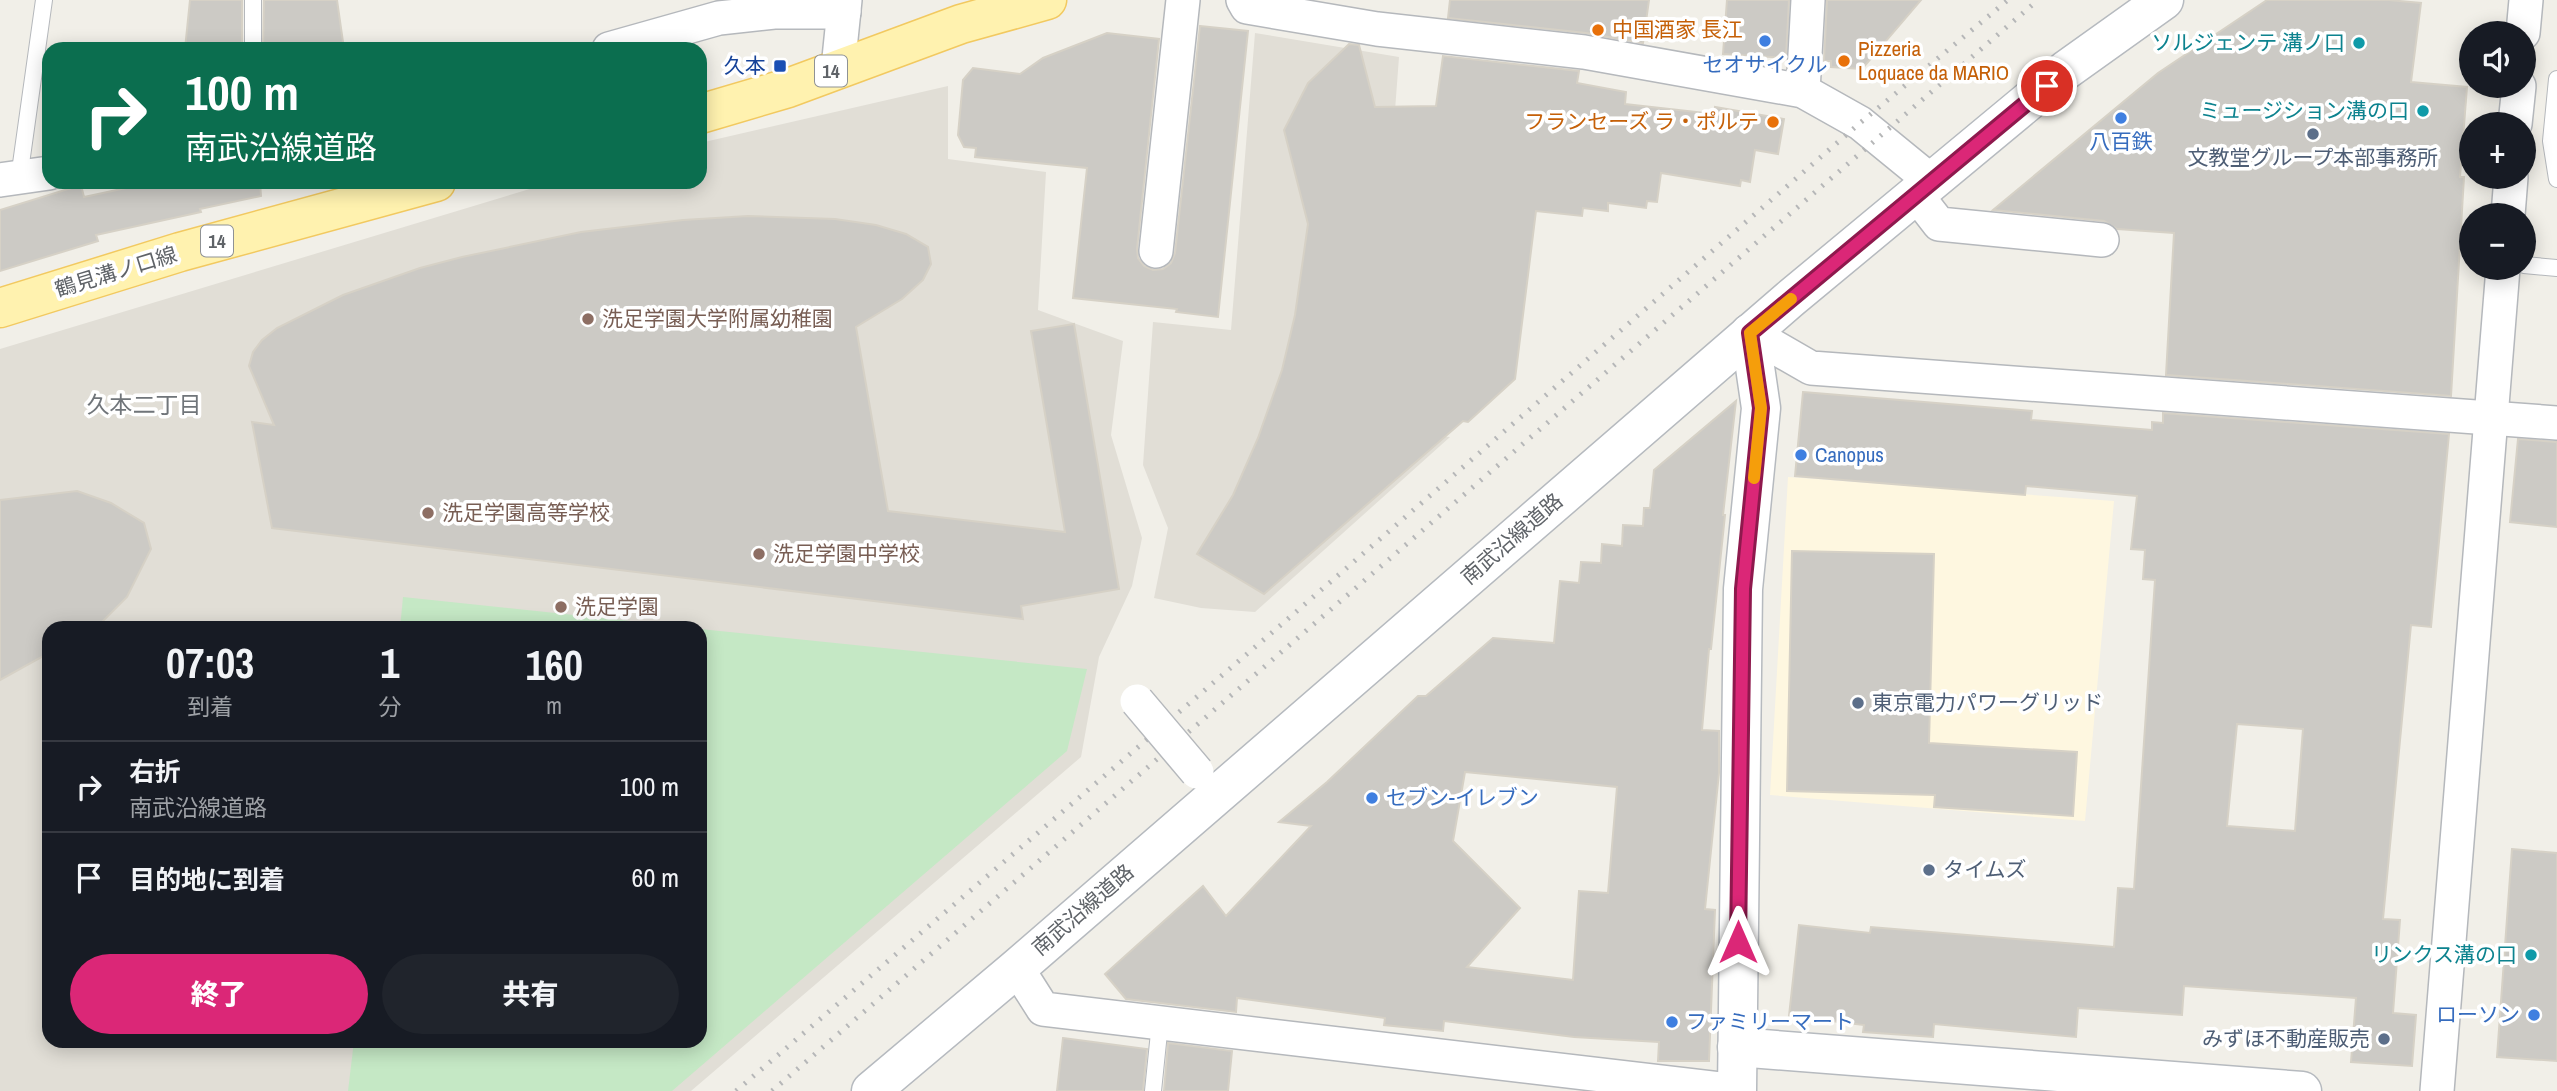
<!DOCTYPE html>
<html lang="ja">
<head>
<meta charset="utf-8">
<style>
  :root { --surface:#171b24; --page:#20242c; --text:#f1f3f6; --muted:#9ea1a6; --line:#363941; --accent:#db2777 }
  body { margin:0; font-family:"Archivo Narrow","Noto Sans JP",sans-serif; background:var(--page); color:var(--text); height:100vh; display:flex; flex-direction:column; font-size:26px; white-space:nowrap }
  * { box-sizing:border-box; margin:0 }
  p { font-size:23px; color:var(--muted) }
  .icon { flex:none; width:38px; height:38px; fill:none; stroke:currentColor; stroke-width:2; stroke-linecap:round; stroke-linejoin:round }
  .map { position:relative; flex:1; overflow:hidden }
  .side { position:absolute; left:42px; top:621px; width:665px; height:427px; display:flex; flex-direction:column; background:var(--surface); border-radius:21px; box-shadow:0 4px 18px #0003 }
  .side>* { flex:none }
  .hud { position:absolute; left:42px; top:42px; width:665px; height:147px; border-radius:21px; box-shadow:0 4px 18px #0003; background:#0b6e4f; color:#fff; overflow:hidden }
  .controls { position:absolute; left:2459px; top:21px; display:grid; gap:14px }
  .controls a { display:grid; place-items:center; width:77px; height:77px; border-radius:50%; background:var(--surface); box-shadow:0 4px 18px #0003; font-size:35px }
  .pin { position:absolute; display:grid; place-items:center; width:60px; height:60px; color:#fff; margin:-30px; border:4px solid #fff; border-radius:50%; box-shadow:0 2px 7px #0007 }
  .me { position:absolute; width:77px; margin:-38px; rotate:0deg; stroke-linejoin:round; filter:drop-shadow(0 0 5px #0008) }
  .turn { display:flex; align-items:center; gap:24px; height:147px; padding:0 28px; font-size:32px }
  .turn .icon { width:91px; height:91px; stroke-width:2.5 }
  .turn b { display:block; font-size:49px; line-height:60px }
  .eta { display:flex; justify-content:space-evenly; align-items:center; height:119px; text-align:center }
  .eta b { font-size:42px; font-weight:800; line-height:49px }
  .primary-button { display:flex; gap:14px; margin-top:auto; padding:14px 28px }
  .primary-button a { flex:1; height:80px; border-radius:42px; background:var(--accent); color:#fff; font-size:28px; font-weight:800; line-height:80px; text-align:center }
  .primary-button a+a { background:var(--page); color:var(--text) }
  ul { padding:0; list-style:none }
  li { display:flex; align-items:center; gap:21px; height:91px; padding:0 28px; border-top:2px solid var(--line) }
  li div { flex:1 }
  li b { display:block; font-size:26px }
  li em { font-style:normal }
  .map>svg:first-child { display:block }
  .commercial { fill:#fef7e0 }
  .education { fill:#e1ded6; fill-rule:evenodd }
  .green { fill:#c5e8c5 }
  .building { fill:#cccac5; stroke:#d6d1c6; stroke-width:2; fill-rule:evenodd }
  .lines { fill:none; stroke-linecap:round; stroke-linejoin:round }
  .lane-casing { stroke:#b5b8bc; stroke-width:18 }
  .street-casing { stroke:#b5b8bc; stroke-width:36 }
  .secondary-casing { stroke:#b6babf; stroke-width:41 }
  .primary-casing { stroke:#f2c960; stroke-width:41 }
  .lane { stroke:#fff; stroke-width:16 }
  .street { stroke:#fff; stroke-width:33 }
  .secondary { stroke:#fff; stroke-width:38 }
  .primary { stroke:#fff2af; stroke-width:38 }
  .rail { stroke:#b6b7b8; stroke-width:5; stroke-dasharray:2 9; stroke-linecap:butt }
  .street-bridge-casing { stroke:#b5b8bc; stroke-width:36; stroke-linecap:butt }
  .street-bridge { stroke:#fff; stroke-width:33 }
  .route-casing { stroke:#8e194d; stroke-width:18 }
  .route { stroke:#db2777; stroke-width:12 }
  .slow { stroke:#f59e0b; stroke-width:12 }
  .food-dot { fill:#e8710a; stroke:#fff; stroke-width:2.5 }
  .shop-dot { fill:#3f7fe0; stroke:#fff; stroke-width:2.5 }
  .culture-dot { fill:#0f9aa8; stroke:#fff; stroke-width:2.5 }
  .transit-dot { fill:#1a4fb4; stroke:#fff; stroke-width:2.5 }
  .service-dot { fill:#5c6f8a; stroke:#fff; stroke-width:2.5 }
  .education-dot { fill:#8d6e63; stroke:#fff; stroke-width:2.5 }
  .labels { text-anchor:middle; stroke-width:7; stroke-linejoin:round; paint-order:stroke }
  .shield { fill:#fff; stroke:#8f9295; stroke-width:2 }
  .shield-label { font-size:19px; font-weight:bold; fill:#5f6368 }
  .food-label { font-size:21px; fill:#c56008; stroke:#fff; text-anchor:start }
  .culture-label { font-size:21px; fill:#0d838f; stroke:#fff; text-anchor:end }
  .shop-label { font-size:21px; fill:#366cbe; stroke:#fff; text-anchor:start }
  .transit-label { font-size:21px; fill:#164399; stroke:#fff; text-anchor:end }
  .service-label { font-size:21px; fill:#4e5e75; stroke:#fff; text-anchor:start }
  .street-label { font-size:21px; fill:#5f6368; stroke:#fff }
  .education-label { font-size:21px; fill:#785e54; stroke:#fff; text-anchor:start }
  .neighbourhood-label { font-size:23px; fill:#70757a; stroke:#fff }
</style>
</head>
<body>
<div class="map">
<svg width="2557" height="1091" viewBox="0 0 2557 1091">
  <rect width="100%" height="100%" fill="#f1efe8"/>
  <polygon class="commercial" points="1788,477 2114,501 2085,821 1770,795"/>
  <g class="education">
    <polygon points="1255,33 1399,57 1371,431 1450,437 1255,612 1201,608 1154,598 1168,528 1143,465 1153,322 1231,330"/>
    <path d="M948,86V159L1046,172L1038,310L1123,341L1111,435L1142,538L1132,586L1099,657L1081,757L691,1091H0V349L553,182H700V143ZM49,628H700V1041H49Z"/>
  </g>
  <g class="green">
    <polygon points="403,597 697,628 400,628"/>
    <polygon points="700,629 1087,669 1067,751 672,1091 348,1091 354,1041 700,1041"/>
  </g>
  <g class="building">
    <polygon points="190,0 242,0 242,49 185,49"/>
    <polygon points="264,0 337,0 344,49 263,49"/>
    <polygon points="1450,0 1649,0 1643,43 1586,33 1448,18"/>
    <polygon points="1727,0 1789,0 1786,58 1723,54"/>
    <polygon points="1827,0 1921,0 1862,69 1831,67 1831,61 1824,61"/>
    <polygon points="2267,0 2389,0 2421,3 2411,82 2467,87 2460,177 2464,177 2451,396 2166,375 2174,233 2117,229 2104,221 1993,210 2158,73"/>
    <polygon points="1200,26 1248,31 1218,317 1176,312 1177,309 1073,298 1087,168 975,157 976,148 964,147 958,135 963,80 973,68 1020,74 1043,58 1107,33 1159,39 1137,249 1138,258 1144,266 1153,270 1163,269 1171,263 1175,253"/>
    <polygon points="1349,44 1359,45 1375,107 1436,106 1443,56 1579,71 1577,83 1626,92 1625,104 1714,114 1715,107 1784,119 1778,154 1755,150 1750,182 1741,180 1740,186 1661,173 1657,202 1647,201 1646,208 1608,203 1608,211 1583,208 1582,216 1536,211 1515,379 1468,422 1463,421 1264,594 1197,554 1233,495 1258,438 1282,370 1295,315 1308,224 1284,130 1308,83"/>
    <polygon points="154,182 260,182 261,196 200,209 201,212 96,235 98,241 0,271 0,210 81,185 84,197"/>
    <polygon points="748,216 835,219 876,225 906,234 928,247 931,264 923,280 902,299 856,327 888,511 1065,532 1031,331 1074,324 1119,589 1021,606 1023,619 272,528 252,422 274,425 249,366 253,352 262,340 277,328 343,295 420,268 462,257 581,232 683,220"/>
    <path d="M1803,392L2032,411L2031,420L2152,430V422L2163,423V413L2449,434L2431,627L2411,625L2383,919L2400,920L2393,1013L2416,1015L2412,1066L2351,1062L2356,998L2184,986L2182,1015L2078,1008L2076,1037L1934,1024L1933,1037L1863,1032L1864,1025L1789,1016L1799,925L1870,933L1871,927L2114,947L2118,888L2134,889L2155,580L2143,579L2145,550L2131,549L2137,496L2026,486L2025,495L1795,476ZM2237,724L2303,729L2295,831L2227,826Z"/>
    <path d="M1736,401L1723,515H1725L1711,649H1709L1702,730L1719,731V773L1705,909L1715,910L1709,1061H1658L1659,1042L1574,1037L1444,1021L1443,1031L1384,1025L1385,1018L1237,998L1236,1012L1126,999L1105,974L1203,886L1226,916L1311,826L1279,822L1327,782L1418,696H1426L1493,638L1554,643L1560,581L1579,583L1581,562L1601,563L1602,544L1622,546L1623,525L1643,526L1644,508H1650L1654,470ZM1465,772L1617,787L1608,893L1579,891L1573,980L1467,967L1520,908L1453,841Z"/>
    <polygon points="2518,439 2557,442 2557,527 2510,522"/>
    <polygon points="77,491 111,503 144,523 151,549 127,597 100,624 93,628 49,628 49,653 0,680 0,500"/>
    <polygon points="1792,551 1934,554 1929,743 2077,752 2073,816 1934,807 1935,795 1787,791"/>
    <polygon points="2512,849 2557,853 2557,1061 2497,1057"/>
    <polygon points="1063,1038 1147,1049 1143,1091 1057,1091"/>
    <polygon points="1168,1043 1232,1051 1228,1091 1164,1091"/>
  </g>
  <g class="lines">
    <defs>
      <g id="lane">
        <polyline points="253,0 253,49"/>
        <polyline points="2557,79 2551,141 2557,179"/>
        <polyline points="19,178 44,0"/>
        <polyline points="2524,265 2557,268"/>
        <polyline points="1153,1091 1160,1023"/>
      </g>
      <g id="street">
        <polyline points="1243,0 1247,7 1377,29 1584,52 1803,91 1860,123 1931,181"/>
        <polyline points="2523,33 2526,0"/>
        <polyline points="609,49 719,18 774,12 844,12"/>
        <polyline points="838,68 845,0"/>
        <polyline points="1803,91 1808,0"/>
        <polyline points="2515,124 2519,86"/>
        <polyline points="0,180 49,173"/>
        <polyline points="1915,193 1939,224 2102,240"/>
        <polyline points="2508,215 2511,177"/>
        <polyline points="1156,251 1183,0"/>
        <polyline points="1750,333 1811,368 2557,423"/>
        <polyline points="1017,968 1043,1009 1737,1091"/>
        <polyline points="2437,1091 2503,268"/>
      </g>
      <g id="secondary">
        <polyline points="1737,1047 2302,1091"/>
        <polyline points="871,1091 1017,968 1790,299 2066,70 2164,0"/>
        <polyline points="1737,1091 1743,589 1761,408 1750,333"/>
      </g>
      <g id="primary">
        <polyline points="700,114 788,88 961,24 1047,0"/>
        <polyline points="0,308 180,252 436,182"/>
      </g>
    </defs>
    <use href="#lane" class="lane-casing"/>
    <use href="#street" class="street-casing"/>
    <use href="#secondary" class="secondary-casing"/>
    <use href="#primary" class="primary-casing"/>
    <use href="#lane" class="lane"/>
    <use href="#street" class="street"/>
    <use href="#secondary" class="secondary"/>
    <use href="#primary" class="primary"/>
    <g class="rail">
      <polyline points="736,1091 1275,630 1860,123 2008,0"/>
      <polyline points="772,1091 2038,0"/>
    </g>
    <defs>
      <polyline id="street-bridge" points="1137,701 1197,772"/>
    </defs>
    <use href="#street-bridge" class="street-bridge-casing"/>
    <use href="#street-bridge" class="street-bridge"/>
  </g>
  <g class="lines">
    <defs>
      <polyline id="route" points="1738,942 1743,589 1761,408 1750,333 2047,86"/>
    </defs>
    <use href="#route" class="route-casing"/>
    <use href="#route" class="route"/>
    <polyline class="slow" points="1754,478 1761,408 1750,333 1791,299"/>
  </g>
  <g class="food-dot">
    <circle cx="1598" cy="30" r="7"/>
    <circle cx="1844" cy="61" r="7"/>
    <circle cx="1773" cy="122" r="7"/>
  </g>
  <g class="shop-dot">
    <circle cx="1765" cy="41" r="7"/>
    <circle cx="2121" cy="118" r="7"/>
    <circle cx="1801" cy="455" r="7"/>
    <circle cx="1372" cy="798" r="7"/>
    <circle cx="2534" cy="1015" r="7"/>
    <circle cx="1672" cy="1022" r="7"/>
  </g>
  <g class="culture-dot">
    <circle cx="2359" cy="43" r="7"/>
    <circle cx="2423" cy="111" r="7"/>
    <circle cx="2531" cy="955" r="7"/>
  </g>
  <rect class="transit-dot" x="773" y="59" width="14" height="14" rx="3.5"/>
  <g class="service-dot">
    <circle cx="2313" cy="134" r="7"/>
    <circle cx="1858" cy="703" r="7"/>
    <circle cx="1929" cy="870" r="7"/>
    <circle cx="2384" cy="1039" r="7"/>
  </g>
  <g class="education-dot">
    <circle cx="588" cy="319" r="7"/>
    <circle cx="428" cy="513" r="7"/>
    <circle cx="759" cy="554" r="7"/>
    <circle cx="561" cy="607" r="7"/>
  </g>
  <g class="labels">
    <g class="shield">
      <rect x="815" y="55.5" width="32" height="31" rx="5"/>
      <rect x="201" y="225.5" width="32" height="31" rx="5"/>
    </g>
    <g class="shield-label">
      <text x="831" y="78">14</text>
      <text x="217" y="248">14</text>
    </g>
    <g class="food-label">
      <text x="1612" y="37">中国酒家 長江</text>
      <text x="1858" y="56">Pizzeria<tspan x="1858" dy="24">Loquace da MARIO</tspan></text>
      <text x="1759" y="129" text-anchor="end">フランセーズ ラ・ポルテ</text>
    </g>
    <g class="culture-label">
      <text x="2345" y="50">ソルジェンテ 溝ノ口</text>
      <text x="2409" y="118">ミュージション溝の口</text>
      <text x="2517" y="962">リンクス溝の口</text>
    </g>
    <g class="shop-label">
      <text x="1765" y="72" text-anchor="middle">セオサイクル</text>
      <text x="2121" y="149" text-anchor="middle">八百鉄</text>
      <text x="1815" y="462">Canopus</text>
      <text x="1386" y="805">セブン-イレブン</text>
      <text x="2520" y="1022" text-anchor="end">ローソン</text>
      <text x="1686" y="1029">ファミリーマート</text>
    </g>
    <g class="transit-label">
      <text x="766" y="73">久本</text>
    </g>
    <g class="service-label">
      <text x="2313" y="165" text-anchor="middle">文教堂グループ本部事務所</text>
      <text x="1872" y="710">東京電力パワーグリッド</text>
      <text x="1943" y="877">タイムズ</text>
      <text x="2370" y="1046" text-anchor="end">みずほ不動産販売</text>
    </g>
    <g class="street-label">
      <text transform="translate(116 272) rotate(-17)" y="7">鶴見溝ノ口線</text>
      <text transform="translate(1512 539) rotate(-41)" y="7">南武沿線道路</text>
      <text transform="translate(1083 910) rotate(-41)" y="7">南武沿線道路</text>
    </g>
    <g class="education-label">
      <text x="602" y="326">洗足学園大学附属幼稚園</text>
      <text x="442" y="520">洗足学園高等学校</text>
      <text x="773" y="561">洗足学園中学校</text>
      <text x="575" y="614">洗足学園</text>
    </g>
    <g class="neighbourhood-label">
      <text x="144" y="413">久本二丁目</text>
    </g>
  </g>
</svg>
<div class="controls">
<a><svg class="icon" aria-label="sound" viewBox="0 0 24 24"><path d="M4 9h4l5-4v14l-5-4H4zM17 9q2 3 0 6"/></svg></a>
<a>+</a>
<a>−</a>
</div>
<div class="pin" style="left:2047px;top:86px;background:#d93025"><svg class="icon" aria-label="arrive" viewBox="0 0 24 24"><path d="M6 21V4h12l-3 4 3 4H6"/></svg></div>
<svg class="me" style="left:1738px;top:942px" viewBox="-20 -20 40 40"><path d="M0-17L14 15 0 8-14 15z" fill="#db2777" stroke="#fff" stroke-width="4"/></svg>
<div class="hud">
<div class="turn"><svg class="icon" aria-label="right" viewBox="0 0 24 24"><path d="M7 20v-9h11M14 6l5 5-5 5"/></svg><div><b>100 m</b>南武沿線道路</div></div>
</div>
<section class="side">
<div class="eta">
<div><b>07:03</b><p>到着</p></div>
<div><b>1</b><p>分</p></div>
<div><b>160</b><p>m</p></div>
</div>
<ul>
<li><svg class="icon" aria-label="right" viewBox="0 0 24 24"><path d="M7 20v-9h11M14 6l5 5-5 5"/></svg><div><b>右折</b><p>南武沿線道路</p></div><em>100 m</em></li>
<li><svg class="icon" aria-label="arrive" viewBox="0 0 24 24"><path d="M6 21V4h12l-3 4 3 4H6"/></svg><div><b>目的地に到着</b></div><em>60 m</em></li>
</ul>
<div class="primary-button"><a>終了</a><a>共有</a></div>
</section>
</div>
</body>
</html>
